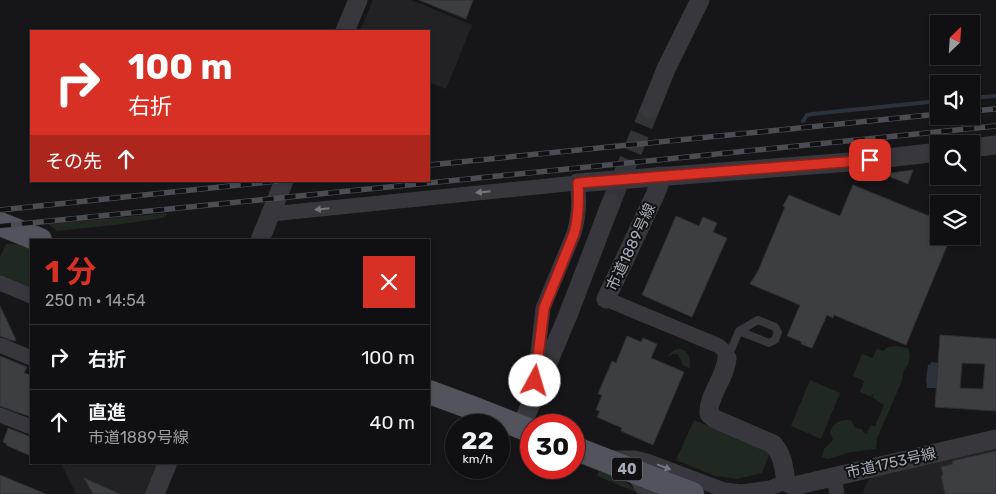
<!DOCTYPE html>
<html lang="ja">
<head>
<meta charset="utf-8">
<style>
  :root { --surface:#101012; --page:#1e1e20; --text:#f1f3f6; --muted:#9c9d9f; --line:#303032; --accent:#d93025 }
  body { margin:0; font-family:Rubik,"Noto Sans JP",sans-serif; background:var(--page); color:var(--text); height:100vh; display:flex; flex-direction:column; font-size:19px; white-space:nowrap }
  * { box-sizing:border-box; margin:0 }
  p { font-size:16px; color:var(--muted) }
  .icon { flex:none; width:28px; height:28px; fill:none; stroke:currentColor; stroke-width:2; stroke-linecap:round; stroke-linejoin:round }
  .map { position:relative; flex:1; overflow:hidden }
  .details { position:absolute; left:30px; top:239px; width:400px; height:225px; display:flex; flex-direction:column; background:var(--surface); border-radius:0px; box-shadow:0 1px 4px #0004,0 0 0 1px var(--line) }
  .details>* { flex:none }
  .top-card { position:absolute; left:30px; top:30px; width:400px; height:152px; border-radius:0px; box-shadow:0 1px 4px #0004,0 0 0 1px var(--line); background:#d93025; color:#fff; overflow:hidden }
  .needle { width:32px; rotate:25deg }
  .buttons { position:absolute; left:930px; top:15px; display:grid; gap:10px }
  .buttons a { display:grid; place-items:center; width:50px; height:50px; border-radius:0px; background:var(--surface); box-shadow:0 1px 4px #0004,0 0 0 1px var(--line); font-size:25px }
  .speed { position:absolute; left:445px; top:414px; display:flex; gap:10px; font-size:25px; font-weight:700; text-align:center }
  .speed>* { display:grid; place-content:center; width:65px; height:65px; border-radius:50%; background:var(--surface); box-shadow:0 1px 4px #0004,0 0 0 1px var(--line); line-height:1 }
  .speed small { font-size:12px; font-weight:400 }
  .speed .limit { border:8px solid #d22; background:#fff; color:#111 }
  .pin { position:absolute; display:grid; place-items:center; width:42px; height:42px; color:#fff; margin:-21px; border-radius:10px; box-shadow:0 2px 8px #0006 }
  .me { position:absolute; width:55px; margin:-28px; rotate:6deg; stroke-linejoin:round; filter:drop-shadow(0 0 4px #0008) }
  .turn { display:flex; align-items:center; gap:18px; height:105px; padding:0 15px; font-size:22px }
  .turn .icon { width:65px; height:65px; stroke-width:2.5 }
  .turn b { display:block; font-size:35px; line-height:42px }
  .then { display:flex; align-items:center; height:48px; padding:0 15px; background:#0003; gap:10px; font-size:19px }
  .round { display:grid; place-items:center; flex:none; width:52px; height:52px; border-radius:0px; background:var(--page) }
  .headline { display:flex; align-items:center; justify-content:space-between; height:85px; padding:0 15px }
  h1 { font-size:30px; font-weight:700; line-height:38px; color:var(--accent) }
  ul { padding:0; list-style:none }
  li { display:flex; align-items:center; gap:15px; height:65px; padding:0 15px; border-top:1px solid var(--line) }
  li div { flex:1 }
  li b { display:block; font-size:19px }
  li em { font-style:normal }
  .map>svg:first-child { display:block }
  .built { fill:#222225 }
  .green { fill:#202822 }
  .water { fill:#2b323c }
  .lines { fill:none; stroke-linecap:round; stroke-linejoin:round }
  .stream { stroke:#2b323c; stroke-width:4 }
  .building { fill:#3d3e42; stroke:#303034; fill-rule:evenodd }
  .tertiary-tunnel { stroke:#333438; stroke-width:19; stroke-dasharray:19 9; stroke-linecap:butt }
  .service { stroke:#37373d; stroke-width:8 }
  .minor { stroke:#37373d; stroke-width:15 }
  .tertiary { stroke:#37373d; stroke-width:19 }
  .primary { stroke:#52535c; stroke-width:24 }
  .rail-casing { stroke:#4b4c54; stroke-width:5.5 }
  .rail { stroke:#111113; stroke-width:4; stroke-dasharray:11; stroke-linecap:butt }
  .oneway { fill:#757681 }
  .route-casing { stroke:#8d1f18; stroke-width:12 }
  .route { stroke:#d93025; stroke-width:9 }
  .labels { text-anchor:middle; stroke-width:4; stroke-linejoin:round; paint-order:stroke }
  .shield { fill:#111113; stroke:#7a7c86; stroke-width:1 }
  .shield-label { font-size:14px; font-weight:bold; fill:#a7aab8 }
  .street-label { font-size:15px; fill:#a7aab8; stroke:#111113 }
</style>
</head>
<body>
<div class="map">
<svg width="996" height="494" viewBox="0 0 996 494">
  <rect width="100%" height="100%" fill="#161618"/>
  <g class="built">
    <polygon points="373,0 411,0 472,25 446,89 429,82 429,31 360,31"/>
    <polygon points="996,447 996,494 862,494 870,476"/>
    <polygon points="61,463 161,463 148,494 76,494"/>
  </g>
  <g class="green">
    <polygon points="167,213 166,216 162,218 123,224 57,231 48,224"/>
    <path d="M6,244C14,243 23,246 31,249V289L0,276V257Z"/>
    <path d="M896,346L908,348L910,355L908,365L904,370L901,383L877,438L876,449L851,452L828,459L822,457L824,449L833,440L830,431C834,422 842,419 851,420L855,428L861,429L866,434L868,431L871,425L875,426L884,405L872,397L874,395L872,394L871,397L860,392L864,381L853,376L862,354L873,358L877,348L883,351L888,347Z"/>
    <path d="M680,349C689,350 691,361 690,369L683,365L678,354H673L667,357L674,350Z"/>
    <polygon points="810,380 840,393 821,439 791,426"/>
    <polygon points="694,420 770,452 762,473 737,479 715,476 676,460"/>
    <polygon points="600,469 620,477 636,490 635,492 597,476"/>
  </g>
  <polygon class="water" points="931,362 938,363 936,388 927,388 926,380 928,365 931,364"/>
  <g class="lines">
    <g class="stream">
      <polyline points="971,98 996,96"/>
      <polyline points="803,121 807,115 812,114 939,101"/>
    </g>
  </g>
  <g class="building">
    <polygon points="419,0 473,0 466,19"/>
    <polygon points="913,170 908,184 883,174"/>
    <polygon points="853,185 939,220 939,236 951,236 906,345 834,315 833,318 827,315 812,348 801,344 802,342 787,336 800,305 750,284 758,271 785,207 783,206 789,195 840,216"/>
    <polygon points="676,216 699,226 703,217 717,223 713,232 727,238 692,317 642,295"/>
    <polygon points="0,306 16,340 14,341 0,336"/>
    <path d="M940,335L996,339V411L935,407ZM962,363L985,364L983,389L960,388Z"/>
    <polygon points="627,336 641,342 643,338 657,344 651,358 684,372 653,445 621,431 622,428 597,417 600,411 596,410 602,395 598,394 612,361 616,363"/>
    <polygon points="0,356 27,367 24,373 30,375 31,378 31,417 0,406"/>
    <polygon points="8,428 31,437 31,456 6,445 7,444 3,442"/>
    <polygon points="996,451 996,494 945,494 941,476 943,475 941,467 953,464 952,461"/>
    <polygon points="0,475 46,494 0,494"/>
    <polygon points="84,478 120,494 93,494"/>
  </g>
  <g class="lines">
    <polyline class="tertiary-tunnel" points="611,203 650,109"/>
    <polyline class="service" points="728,357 739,331 758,320 775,327 778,332 775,340 769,343 739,331"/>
    <g class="minor">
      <path d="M271,214L577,183C580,200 579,216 574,233L543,308L534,386"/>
      <polyline points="0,283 31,296"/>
      <polyline points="606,299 719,346 725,352 727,358"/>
      <polyline points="0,345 31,358"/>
      <polyline points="0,415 31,427"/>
      <polyline points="611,458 635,458 647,461 724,490 742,492 770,488 786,482"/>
      <polyline points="632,471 645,492 650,494"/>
      <polyline points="834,476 837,494"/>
    </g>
    <g class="tertiary">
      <polyline points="345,31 358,0"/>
      <polyline points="650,109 666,69 700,0"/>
      <polyline points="971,148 996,145"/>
      <polyline points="577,183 851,162 939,152"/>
      <polyline points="260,240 284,181"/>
      <polyline points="606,299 655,195 660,182 660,176"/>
      <path d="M727,358C726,377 707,397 709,414L715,419L773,444C783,455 784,468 786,482L794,486L996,439"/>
      <polyline points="521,427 568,315 611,203"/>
      <polyline points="155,494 168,462"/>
    </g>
    <g class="primary">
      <polyline points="0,224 40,240"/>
      <polyline points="429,392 470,407 531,431"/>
      <polyline points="574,448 692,494"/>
    </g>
    <defs>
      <g id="rail">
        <polyline points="971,111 996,109"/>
        <polyline points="429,165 939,114"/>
        <polyline points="0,210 278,181"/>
        <polyline points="0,226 996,126"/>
      </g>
    </defs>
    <use href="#rail" class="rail-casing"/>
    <use href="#rail" class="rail"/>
  </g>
  <defs><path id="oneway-solid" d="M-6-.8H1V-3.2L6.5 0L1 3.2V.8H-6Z" transform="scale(1.25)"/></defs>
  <g class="oneway">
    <use href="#oneway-solid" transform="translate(483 192) rotate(174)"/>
    <use href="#oneway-solid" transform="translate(322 209) rotate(174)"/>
    <use href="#oneway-solid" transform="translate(664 467) rotate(21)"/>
  </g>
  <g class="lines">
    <defs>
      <path id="route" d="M535,381L544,308L574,234C579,216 579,200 578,183L870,160"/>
    </defs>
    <use href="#route" class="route-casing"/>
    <use href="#route" class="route"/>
  </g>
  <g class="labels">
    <rect class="shield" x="612" y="457.5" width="30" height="23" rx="4"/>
    <g class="shield-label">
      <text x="627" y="474">40</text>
    </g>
    <g class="street-label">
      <text transform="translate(631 247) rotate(-65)" y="5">市道1889号線</text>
      <text transform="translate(891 463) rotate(-13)" y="5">市道1753号線</text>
    </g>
  </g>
</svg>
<div class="buttons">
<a><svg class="needle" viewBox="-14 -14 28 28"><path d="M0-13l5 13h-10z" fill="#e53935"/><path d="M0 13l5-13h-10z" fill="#9c9d9f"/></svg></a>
<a><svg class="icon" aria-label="sound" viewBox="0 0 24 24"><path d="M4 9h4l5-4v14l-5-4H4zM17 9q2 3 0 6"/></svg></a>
<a><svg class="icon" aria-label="search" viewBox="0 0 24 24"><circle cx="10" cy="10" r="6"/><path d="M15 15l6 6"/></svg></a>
<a><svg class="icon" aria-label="layers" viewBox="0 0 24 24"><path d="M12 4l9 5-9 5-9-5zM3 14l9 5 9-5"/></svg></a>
</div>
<div class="speed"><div>22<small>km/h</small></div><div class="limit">30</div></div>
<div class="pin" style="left:870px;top:160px;background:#d93025"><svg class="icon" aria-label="arrive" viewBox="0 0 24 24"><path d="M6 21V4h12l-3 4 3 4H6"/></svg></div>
<svg class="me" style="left:535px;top:381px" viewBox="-20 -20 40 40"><circle r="19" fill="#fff"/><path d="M0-13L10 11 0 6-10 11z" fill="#d93025"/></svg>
<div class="top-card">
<div class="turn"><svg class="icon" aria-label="right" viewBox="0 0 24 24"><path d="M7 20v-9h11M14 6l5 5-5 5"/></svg><div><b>100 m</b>右折</div></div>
<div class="then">その先<svg class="icon" aria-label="ahead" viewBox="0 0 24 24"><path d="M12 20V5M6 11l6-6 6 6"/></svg></div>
</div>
<section class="details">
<div class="headline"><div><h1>1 分</h1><p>250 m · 14:54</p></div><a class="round" style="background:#d93025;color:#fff"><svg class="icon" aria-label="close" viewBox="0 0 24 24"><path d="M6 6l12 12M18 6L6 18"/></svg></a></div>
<ul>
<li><svg class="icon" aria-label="right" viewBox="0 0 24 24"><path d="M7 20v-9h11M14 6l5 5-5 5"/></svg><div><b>右折</b></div><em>100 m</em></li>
<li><svg class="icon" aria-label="ahead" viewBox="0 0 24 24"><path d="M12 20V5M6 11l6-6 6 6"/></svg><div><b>直進</b><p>市道1889号線</p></div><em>40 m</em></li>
</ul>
</section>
</div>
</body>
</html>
